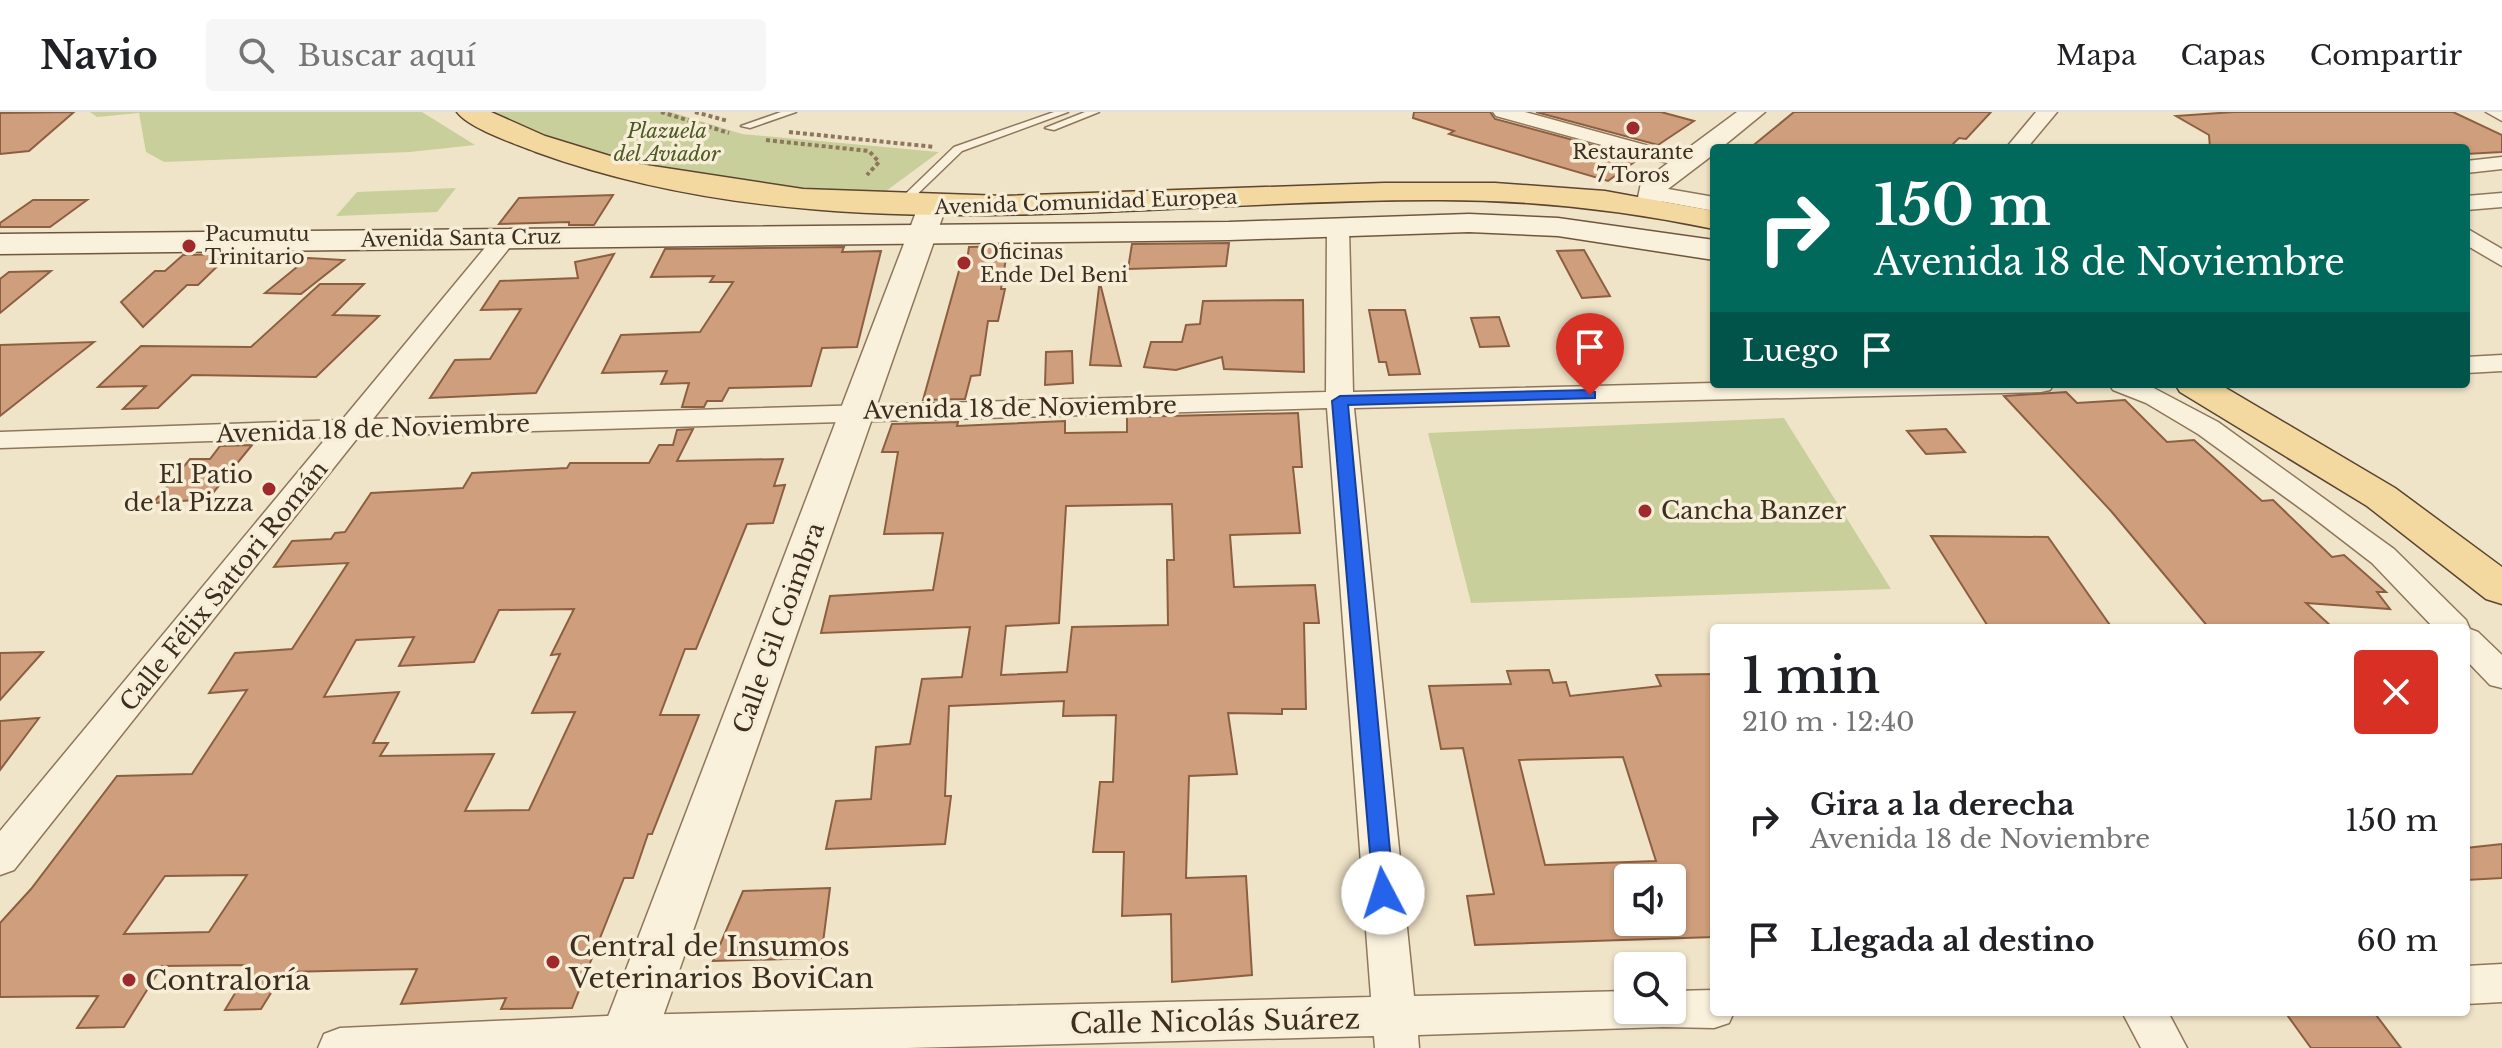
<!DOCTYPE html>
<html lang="es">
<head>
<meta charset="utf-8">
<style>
  :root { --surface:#fff; --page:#f6f6f6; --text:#202124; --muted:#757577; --line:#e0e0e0 }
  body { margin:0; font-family:"Libre Baskerville",serif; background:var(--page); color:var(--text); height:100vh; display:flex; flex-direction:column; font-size:30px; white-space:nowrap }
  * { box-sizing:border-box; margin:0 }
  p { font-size:26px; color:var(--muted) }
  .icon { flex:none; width:44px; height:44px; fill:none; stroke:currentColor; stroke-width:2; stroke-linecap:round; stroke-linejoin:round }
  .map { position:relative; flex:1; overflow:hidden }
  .drawer { position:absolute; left:1710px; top:512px; width:760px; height:392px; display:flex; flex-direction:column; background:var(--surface); border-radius:8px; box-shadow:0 2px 6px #0004 }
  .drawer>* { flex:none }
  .top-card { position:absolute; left:1710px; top:32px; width:760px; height:244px; border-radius:8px; box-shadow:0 2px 6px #0004; background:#00695c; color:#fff; overflow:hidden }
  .tools { position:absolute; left:1614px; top:752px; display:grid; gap:16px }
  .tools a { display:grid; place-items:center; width:72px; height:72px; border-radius:8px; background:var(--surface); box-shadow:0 2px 6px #0004; font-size:40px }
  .pin { position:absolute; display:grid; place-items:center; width:68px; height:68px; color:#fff; margin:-82px -34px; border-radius:50% 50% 50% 0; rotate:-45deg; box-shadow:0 0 8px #0007 }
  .pin .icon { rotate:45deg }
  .me { position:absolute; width:88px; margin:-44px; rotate:355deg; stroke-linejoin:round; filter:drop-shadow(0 0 6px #0008) }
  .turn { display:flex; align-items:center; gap:28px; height:168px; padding:0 32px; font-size:36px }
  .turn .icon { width:104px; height:104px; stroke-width:2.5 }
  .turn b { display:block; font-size:56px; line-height:68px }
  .then { display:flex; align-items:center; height:76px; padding:0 32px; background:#0003; gap:16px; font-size:30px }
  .round { display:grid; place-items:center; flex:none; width:84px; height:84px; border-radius:8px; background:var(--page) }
  .summary { display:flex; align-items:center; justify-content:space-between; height:136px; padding:0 32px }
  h1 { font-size:48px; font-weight:600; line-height:60px }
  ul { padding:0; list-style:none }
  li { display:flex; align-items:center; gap:24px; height:120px; padding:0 32px }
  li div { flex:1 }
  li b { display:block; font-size:30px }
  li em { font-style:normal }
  header { display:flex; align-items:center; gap:48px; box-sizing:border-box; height:112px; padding:0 40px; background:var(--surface); border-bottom:2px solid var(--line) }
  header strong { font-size:38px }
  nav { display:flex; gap:44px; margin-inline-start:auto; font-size:28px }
  .search { width:560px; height:72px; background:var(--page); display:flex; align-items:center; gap:20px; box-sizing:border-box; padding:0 28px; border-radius:8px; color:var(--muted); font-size:30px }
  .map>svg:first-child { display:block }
  .green { fill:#c9cf9b }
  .building { fill:#cf9f7d; stroke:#8d5f41; stroke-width:2; fill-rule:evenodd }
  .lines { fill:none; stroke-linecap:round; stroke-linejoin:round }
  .service-casing { stroke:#8d765c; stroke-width:3 }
  .minor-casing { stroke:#8d765c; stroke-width:3 }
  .tertiary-casing { stroke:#8d765c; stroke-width:3 }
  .secondary-casing { stroke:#6f573f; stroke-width:3 }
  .primary-casing { stroke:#5b4430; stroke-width:3 }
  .path { stroke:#8d765c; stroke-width:4; stroke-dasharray:4 3; stroke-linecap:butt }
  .service { fill:#faf1dc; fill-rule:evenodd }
  .minor { fill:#faf1dc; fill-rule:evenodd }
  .tertiary { fill:#faf1dc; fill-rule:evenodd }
  .secondary { fill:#faf1dc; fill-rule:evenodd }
  .primary { fill:#f3d9a0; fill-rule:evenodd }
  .route { fill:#2563eb; stroke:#184099; stroke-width:2 }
  .poi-dot { fill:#9e2a2b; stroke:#f7eed8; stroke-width:3 }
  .labels { text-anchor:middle; stroke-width:7; stroke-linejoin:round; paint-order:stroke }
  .far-park-label { font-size:20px; font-style:italic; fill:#4d5a26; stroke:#f7eed8 }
  .far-poi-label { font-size:20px; fill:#3d2e20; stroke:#f7eed8; text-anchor:start }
  .far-street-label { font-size:20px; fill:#3d2e20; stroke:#f7eed8 }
  .street-label { font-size:24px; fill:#3d2e20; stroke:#f7eed8 }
  .poi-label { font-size:24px; fill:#3d2e20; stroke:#f7eed8; text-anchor:end }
  .near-poi-label { font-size:28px; fill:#3d2e20; stroke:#f7eed8; text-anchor:start }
  .near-street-label { font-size:28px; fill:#3d2e20; stroke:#f7eed8 }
</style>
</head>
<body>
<header>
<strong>Navio</strong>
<div class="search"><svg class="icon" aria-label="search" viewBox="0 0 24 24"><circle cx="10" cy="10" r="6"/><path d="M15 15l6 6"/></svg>Buscar aquí</div>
<nav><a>Mapa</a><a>Capas</a><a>Compartir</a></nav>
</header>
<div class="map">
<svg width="2502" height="936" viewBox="0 0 2502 936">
  <rect width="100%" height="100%" fill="#f0e4c8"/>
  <g class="green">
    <polygon points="90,0 422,0 475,33 410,40 164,50 146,40 139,1 97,5"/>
    <polygon points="485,0 671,0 742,22 939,40 878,85 682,65 558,34"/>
    <polygon points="456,76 437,100 336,104 357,80"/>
    <polygon points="1784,306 1891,477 1471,491 1428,321"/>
  </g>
  <g class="building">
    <polygon points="74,0 29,39 0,42 0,1"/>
    <polygon points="1414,0 1490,0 1495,7 1640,46 1608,69 1449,22 1454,19 1413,6"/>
    <polygon points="1536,0 1661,0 1694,9 1658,33"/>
    <polygon points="1794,0 1991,0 1966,27 1959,26 1949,36 1750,36"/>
    <polygon points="2234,0 2453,0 2502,23 2502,40 2466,42 2466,36 2210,36 2209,23 2176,4"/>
    <polygon points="613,83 594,113 569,113 569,110 499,112 519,86"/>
    <polygon points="33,88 87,88 50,115 0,115 0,111"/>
    <polygon points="1229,131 1226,154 1128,157 1132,132"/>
    <polygon points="1008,134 1001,177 1005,177 998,209 988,209 980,263 971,264 965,287 923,288 962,148 967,148 969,135"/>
    <polygon points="844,135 842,140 881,139 857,235 822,236 811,274 729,276 722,289 707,289 704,295 682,295 689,271 661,272 667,259 602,261 621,223 700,220 733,170 710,170 714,164 651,165 665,137"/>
    <polygon points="1584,138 1610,184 1582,186 1557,139"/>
    <polygon points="230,142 198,173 187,173 143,215 121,190 155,159 165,159 183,143"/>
    <polygon points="614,142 536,281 430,286 455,248 490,247 521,197 481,198 500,169 578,166 575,150"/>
    <polygon points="308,146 344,148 301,182 265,181"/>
    <polygon points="51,159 0,201 0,167 9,160"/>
    <polygon points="320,172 364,172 333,203 379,204 316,265 192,263 158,296 123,297 146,274 98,275 141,234 251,235"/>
    <polygon points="1099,175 1101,175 1121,254 1090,253"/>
    <polygon points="1303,188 1304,260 1224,257 1222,245 1176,258 1144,255 1151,230 1182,230 1186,213 1200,212 1203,189"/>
    <polygon points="1369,198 1405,198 1420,262 1389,263 1386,250 1379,250"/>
    <polygon points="1499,205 1509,234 1480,235 1471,206"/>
    <polygon points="94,230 38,274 0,304 0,233"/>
    <polygon points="1072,239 1073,271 1045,273 1046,240"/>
    <polygon points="2066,280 2077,291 2125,288 2167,330 2194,328 2262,389 2273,388 2332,445 2344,443 2386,480 2377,480 2390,497 2306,491 2333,516 2209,516 2111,399 2004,284"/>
    <path d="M1298,301L1302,355H1293L1300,421L1230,423L1234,475L1315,473L1319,511H1304L1306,597H1282V602L1228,601L1237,662L1189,664L1186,766L1246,764L1252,863L1172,870L1171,802L1122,804L1124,740H1093L1100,670H1113L1116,603L1063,604L1064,589L949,594L945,684H951L945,732L826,737L836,689L871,687L876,635L910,632L922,567L962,565L970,515L821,521L830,484L933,478L943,421L884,422L898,340H882L892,312L958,310L957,314L1065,309V321L1127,320V305ZM1172,392L1174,448H1167L1168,513L1072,515L1067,560L1001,563L1006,514L1059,511L1066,394Z"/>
    <path d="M693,317L677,349L783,347L774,374L785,373L773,411L747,412L696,537H685L660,603H699L652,722H648L633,766H624L572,896L501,897L506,886L401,892L417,857L284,860L261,897L225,898L252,853L162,854L124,915L77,916L98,884L0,885V811L31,777L117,664L192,662L247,578L209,581L235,541L292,537L348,451L274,455L292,429L331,427L335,421L345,420L371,381L463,376L472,361L567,356L570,351H649L659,333H673L677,318ZM574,497L551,543L560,542L532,601L575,600L529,698L465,699L494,642L380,644L388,631H373L399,580L324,585L356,528L414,525L399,554L474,550L499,498ZM247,763L209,820L124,822L165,764Z"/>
    <polygon points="1946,317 1965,340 1926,342 1907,319"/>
    <polygon points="252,333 208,387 153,391 190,347 210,347 220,334"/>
    <polygon points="1931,424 2048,425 2112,516 1989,516"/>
    <polygon points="43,540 0,588 0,541"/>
    <path d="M1549,558L1553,571L1566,570L1570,584L1661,574L1656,563L1714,562V825L1475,833L1467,784L1494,782L1463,636L1441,637L1429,574L1511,572L1507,559ZM1623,645L1656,749L1545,753L1519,648ZM1628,766H1672V810H1628Z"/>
    <polygon points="39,606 0,658 0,609"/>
    <polygon points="2502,732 2502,766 2466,768 2466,736"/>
    <polygon points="830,776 821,846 713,849 743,779"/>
    <polygon points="2285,900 2376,903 2401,936 2311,936"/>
  </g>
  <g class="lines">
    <defs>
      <g id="service">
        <polygon points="781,0 796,0 750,16 741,14"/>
        <polygon points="1054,0 1068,0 962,39 905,94 895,92 954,35"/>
        <polygon points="1085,0 1099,0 1054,18 1045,16"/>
      </g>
      <g id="minor">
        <polygon points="1493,0 1525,0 1693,46 1696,50 1686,56 1496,4"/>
        <polygon points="2036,0 2057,0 2027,36 2006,36"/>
        <polygon points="2486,0 2502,0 2502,9"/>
        <polygon points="2502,45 2502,57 2466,61 2466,49"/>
        <polygon points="1651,74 1714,85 1714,99 1643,86 1640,81 1643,76"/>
        <polygon points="2502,81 2502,95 2466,98 2466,84"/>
        <polygon points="1338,109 1349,116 1353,280 1714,271 2054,272 2050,278 2041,280 1354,296 1414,884 1628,879 1628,898 1672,898 1672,879 1714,878 1714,900 1734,900 1729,911 1714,916 1664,915 1418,923 1419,936 1375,936 1374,924 907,936 318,936 324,922 340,916 629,903 1371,885 1327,296 359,324 14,758 0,763 0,719 327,325 0,336 0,320 342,308 498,120 514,120 517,125 514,130 373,307 1326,280 1327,116"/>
        <polygon points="2466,116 2502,137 2502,154 2466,133"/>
        <polygon points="2502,243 2502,259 2466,261 2466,245"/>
        <polygon points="2109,272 2146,272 2218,310 2394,437 2466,508 2470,517 2478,520 2502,543 2502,576 2490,573 2466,548 2466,516 2434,516 2372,451 2311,404 2198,322 2146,291 2113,278"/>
        <polygon points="2502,852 2502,890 2466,892 2466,854"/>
        <polygon points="2122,900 2168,900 2187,936 2141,936"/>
      </g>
      <g id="tertiary">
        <polygon points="1737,0 1765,0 1721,36 1714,36 1714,42 1664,80 1660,101 1640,101 1636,95 1641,71"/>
        <polygon points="932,87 942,89 946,95 652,936 596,936 918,95 922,89"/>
      </g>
      <polygon id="secondary" points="1469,102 1558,106 1714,128 1714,148 1558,124 1469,120 1229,128 0,142 0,122 1229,110"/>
      <g id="primary">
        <path d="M457,0H491L545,24L633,51L803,77L1004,84L1384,71H1495L1605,79L1714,99V117C1623,98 1533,88 1440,88C1141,87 826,145 536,40C516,32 468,16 457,0Z"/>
        <polygon points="2175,272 2219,272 2395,376 2502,455 2502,492 2486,487 2367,394 2180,280"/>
      </g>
    </defs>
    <use href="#service" class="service-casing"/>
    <use href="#minor" class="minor-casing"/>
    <use href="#tertiary" class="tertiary-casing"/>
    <use href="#secondary" class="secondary-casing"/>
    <use href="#primary" class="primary-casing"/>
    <g class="path">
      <polyline points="661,0 729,21"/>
      <polyline points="695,0 728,9"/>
      <polyline points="789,20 935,35"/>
      <polyline points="766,28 869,39 879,50 867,63"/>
    </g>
    <use href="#service" class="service"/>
    <use href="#minor" class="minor"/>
    <use href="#tertiary" class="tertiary"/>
    <use href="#secondary" class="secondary"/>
    <use href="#primary" class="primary"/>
  </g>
  <polygon class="route" points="1590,278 1595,280 1595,286 1348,293 1394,781 1391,788 1374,788 1332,289 1340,284"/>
  <g class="poi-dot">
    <circle cx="1633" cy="16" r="8"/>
    <circle cx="189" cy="134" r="8"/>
    <circle cx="964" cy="151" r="8"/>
    <circle cx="269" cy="377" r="8"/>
    <circle cx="1645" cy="399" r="8"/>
    <circle cx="553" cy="850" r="8"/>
    <circle cx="129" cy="868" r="8"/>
  </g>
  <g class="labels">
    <g class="far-park-label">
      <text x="667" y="26">Plazuela<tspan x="667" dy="23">del Aviador</tspan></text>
    </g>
    <g class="far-poi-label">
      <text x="1633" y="47" text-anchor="middle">Restaurante<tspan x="1633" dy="23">7 Toros</tspan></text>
      <text x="205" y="129">Pacumutu<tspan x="205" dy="23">Trinitario</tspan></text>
      <text x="980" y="147">Oficinas<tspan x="980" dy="23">Ende Del Beni</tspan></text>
    </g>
    <g class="far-street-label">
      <text transform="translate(1086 90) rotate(-2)" y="7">Avenida Comunidad Europea</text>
      <text transform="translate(461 126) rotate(-1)" y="7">Avenida Santa Cruz</text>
    </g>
    <g class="street-label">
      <text transform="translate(1020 296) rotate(-1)" y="8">Avenida 18 de Noviembre</text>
      <text transform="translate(373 317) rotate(-2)" y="8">Avenida 18 de Noviembre</text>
      <text transform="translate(224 474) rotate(-51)" y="8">Calle Félix Sattori Román</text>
      <text transform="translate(779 516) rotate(-70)" y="8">Calle Gil Coimbra</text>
    </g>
    <g class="poi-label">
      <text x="253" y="371">El Patio<tspan x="253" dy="28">de la Pizza</tspan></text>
      <text x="1661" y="407" text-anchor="start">Cancha Banzer</text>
    </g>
    <g class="near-poi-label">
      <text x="569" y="844">Central de Insumos<tspan x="569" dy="32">Veterinarios BoviCan</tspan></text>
      <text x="145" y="878">Contraloría</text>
    </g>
    <g class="near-street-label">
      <text transform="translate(1215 909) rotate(-1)" y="10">Calle Nicolás Suárez</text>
    </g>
  </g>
</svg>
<div class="tools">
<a><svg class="icon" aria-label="sound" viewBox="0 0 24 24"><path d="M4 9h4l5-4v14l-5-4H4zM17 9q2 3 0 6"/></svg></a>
<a><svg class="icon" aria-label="search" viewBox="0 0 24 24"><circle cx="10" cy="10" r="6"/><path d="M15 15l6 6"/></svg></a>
</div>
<div class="pin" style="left:1590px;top:283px;background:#d93025"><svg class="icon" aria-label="arrive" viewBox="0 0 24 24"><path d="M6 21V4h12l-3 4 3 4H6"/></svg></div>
<svg class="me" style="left:1383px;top:781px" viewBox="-20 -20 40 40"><circle r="19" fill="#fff"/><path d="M0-13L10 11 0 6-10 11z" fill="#2563eb"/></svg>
<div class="top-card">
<div class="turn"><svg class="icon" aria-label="right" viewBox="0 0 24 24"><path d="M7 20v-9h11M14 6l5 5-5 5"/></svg><div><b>150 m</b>Avenida 18 de Noviembre</div></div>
<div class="then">Luego<svg class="icon" aria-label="arrive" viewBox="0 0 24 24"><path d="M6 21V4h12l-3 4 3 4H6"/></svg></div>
</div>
<section class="drawer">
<div class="summary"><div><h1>1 min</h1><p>210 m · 12:40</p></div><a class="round" style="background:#d93025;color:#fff"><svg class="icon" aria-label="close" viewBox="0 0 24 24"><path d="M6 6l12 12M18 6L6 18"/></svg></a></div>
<ul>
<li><svg class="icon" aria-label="right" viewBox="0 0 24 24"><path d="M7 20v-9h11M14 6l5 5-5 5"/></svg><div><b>Gira a la derecha</b><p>Avenida 18 de Noviembre</p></div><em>150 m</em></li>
<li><svg class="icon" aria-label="arrive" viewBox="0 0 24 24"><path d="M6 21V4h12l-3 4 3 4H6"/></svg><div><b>Llegada al destino</b></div><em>60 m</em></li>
</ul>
</section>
</div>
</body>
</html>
